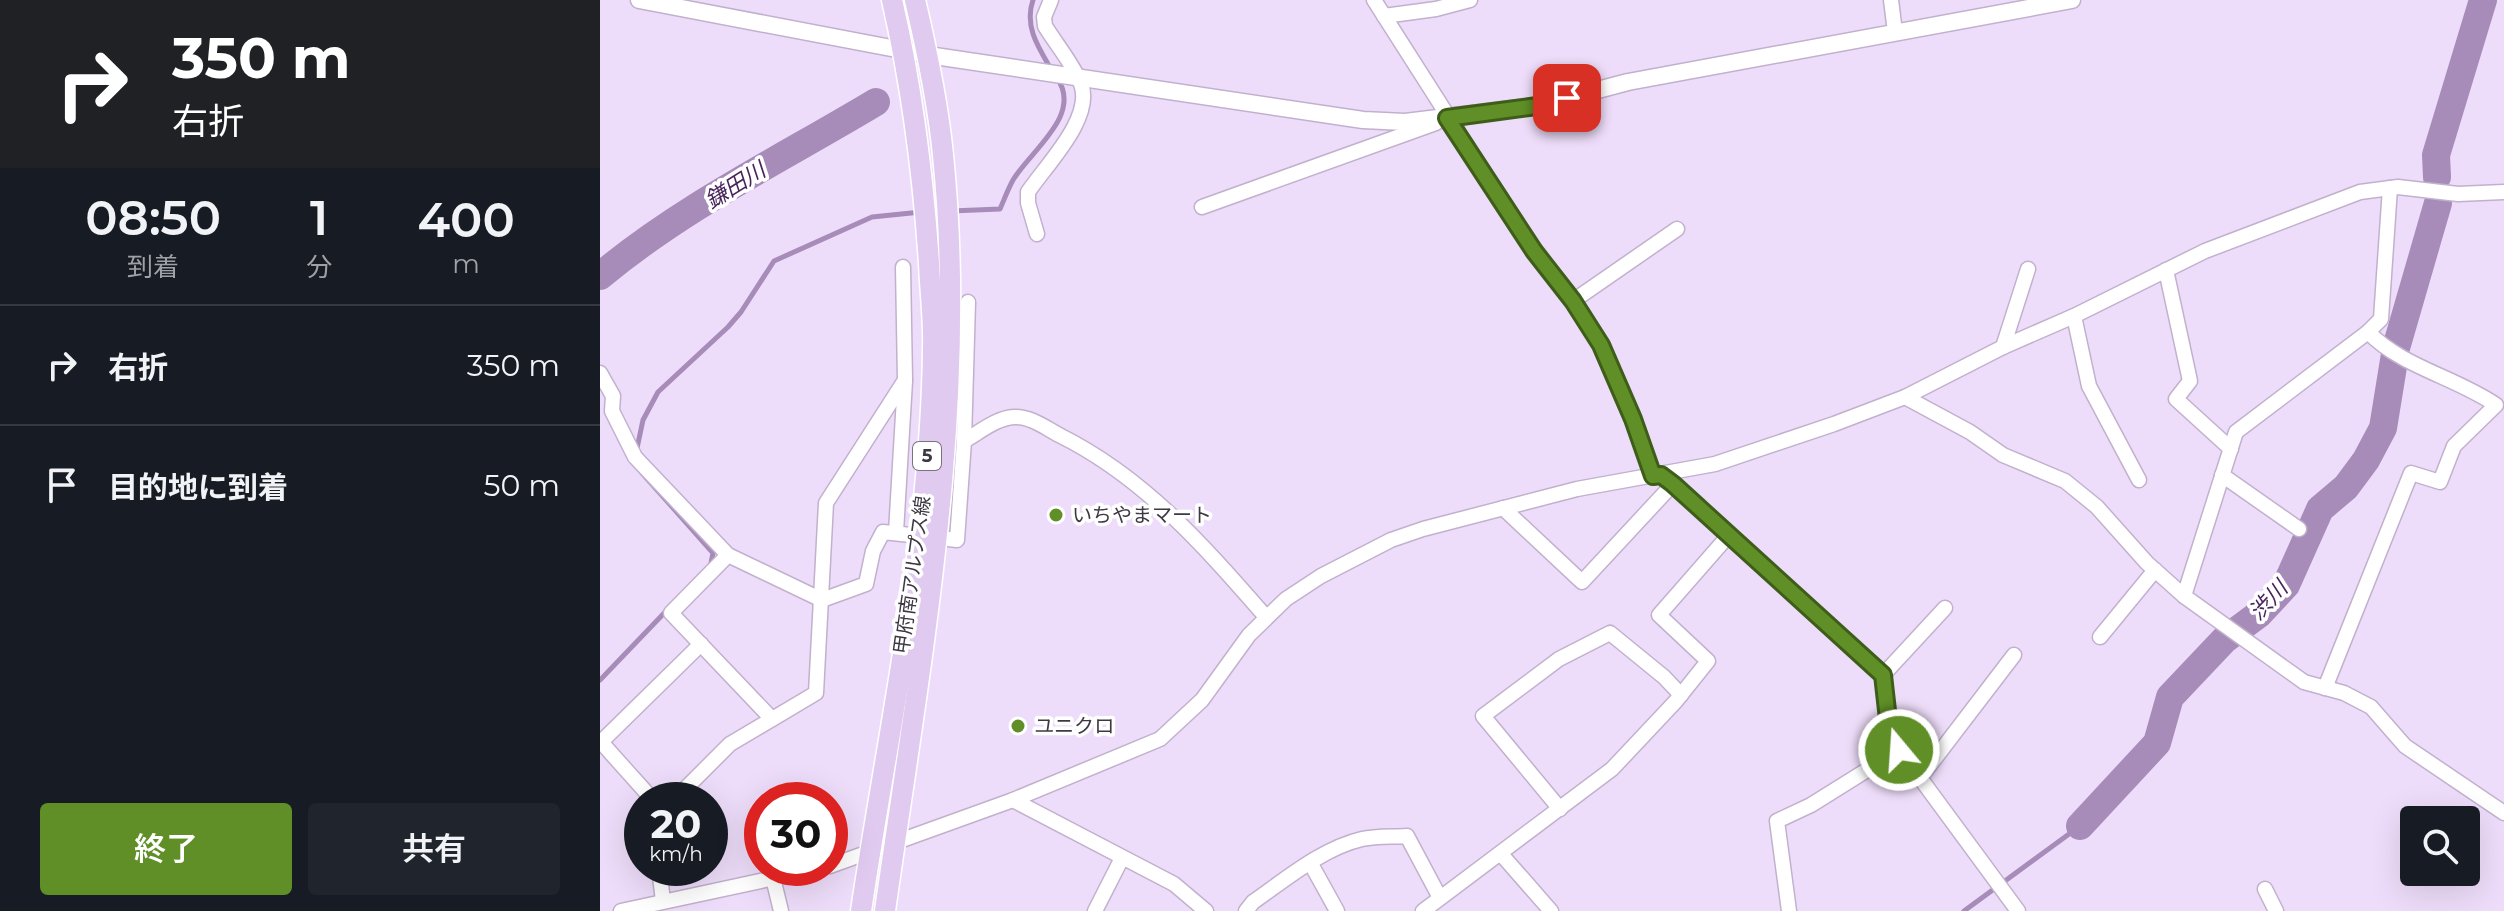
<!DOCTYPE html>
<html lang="ja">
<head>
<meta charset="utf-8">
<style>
  :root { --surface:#171b24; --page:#20242c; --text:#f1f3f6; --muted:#9ea1a6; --line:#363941; --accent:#5f8f26 }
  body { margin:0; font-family:Montserrat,"Noto Sans JP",sans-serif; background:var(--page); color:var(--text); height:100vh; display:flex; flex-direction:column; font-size:30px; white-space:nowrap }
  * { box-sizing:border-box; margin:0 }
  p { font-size:26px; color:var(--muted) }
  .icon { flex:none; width:44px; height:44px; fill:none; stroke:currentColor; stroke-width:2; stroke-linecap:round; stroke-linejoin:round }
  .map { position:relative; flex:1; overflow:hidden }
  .drawer { display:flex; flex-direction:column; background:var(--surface); width:600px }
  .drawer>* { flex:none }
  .hud { background:#202124; color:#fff; overflow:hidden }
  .controls { position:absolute; left:1800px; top:806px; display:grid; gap:16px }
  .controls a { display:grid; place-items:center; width:80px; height:80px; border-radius:8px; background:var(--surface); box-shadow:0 8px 32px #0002; font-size:40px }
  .speed { position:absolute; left:24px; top:782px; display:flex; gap:16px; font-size:40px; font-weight:700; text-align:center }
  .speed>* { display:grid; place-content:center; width:104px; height:104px; border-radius:50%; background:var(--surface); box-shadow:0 8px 32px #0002; line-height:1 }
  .speed small { font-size:20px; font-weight:400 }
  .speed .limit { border:12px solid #d22; background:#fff; color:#111 }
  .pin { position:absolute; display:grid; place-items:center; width:68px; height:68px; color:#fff; margin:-34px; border-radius:16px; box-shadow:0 4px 12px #0006 }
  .me { position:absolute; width:88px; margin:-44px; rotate:342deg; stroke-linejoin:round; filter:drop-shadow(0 0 6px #0008) }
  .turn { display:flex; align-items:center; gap:28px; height:168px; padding:0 40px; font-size:36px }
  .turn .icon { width:104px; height:104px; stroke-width:2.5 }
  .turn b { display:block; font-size:56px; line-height:68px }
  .eta { display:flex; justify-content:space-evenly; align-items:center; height:136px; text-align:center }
  .eta b { font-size:48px; font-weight:600; line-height:56px }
  .button { display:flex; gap:16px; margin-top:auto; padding:16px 40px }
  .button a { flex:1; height:92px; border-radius:8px; background:var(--accent); color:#fff; font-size:32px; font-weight:600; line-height:92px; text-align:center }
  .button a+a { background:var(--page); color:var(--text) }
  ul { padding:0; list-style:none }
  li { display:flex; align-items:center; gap:24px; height:120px; padding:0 40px; border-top:2px solid var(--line) }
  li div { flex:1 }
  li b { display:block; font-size:30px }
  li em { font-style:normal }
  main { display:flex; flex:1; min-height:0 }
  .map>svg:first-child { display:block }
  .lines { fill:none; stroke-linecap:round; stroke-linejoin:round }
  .stream { stroke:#a78cb9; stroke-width:5 }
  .river { stroke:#a78cb9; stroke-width:28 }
  .minor-casing { stroke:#c1b1cd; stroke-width:17 }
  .tertiary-casing { stroke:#c1b1cd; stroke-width:19 }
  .primary-casing { stroke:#fff; stroke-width:23 }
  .minor { stroke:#fff; stroke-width:14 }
  .tertiary { stroke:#fff; stroke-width:16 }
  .primary { stroke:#e0caef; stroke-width:20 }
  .route-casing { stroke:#3e5d19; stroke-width:20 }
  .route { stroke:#5f8f26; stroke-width:14 }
  .poi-dot { fill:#5f8f26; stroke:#fff; stroke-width:3 }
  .labels { text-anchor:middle; stroke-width:7; stroke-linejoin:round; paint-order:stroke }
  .shield { fill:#fff; stroke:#78747b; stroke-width:2 }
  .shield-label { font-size:18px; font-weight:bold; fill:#3e3843 }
  .poi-label { font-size:20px; fill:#3e3843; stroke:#fff; text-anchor:start }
  .street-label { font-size:20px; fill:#3e3843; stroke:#fff }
  .water-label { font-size:22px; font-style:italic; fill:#47245b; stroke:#fff }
</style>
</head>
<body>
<main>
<section class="drawer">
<div class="hud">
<div class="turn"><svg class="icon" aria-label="right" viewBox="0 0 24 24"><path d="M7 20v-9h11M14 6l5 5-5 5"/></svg><div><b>350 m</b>右折</div></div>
</div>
<div class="eta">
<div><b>08:50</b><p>到着</p></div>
<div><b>1</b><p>分</p></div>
<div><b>400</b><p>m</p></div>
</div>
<ul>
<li><svg class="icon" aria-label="right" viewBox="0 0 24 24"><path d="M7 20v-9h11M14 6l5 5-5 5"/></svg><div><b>右折</b></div><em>350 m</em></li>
<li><svg class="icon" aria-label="arrive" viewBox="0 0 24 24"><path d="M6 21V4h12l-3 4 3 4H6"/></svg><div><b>目的地に到着</b></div><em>50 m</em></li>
</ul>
<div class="button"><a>終了</a><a>共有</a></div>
</section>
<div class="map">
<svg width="1904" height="911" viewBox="0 0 1904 911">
  <rect width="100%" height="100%" fill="#eeddfa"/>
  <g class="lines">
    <g class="stream">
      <path d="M433,0C424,26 438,47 451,69"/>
      <path d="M351,211L400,209C404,200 408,189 413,180C431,150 483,115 457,78"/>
      <polyline points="36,453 43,420 58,392 128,327 141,312 174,261 272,217 321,212"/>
      <polyline points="42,473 113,553 111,563"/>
      <polyline points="0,680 69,608"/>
      <polyline points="1364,911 1480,826"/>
    </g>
    <g class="river">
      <polyline points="1837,177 1836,155 1883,0"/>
      <path d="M0,276C84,206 183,158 276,102"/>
      <polyline points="1480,826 1557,743 1570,697 1624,640 1659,614 1686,585 1720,509 1746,487 1766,460 1783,428 1796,348 1838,203"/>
    </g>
    <defs>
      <g id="minor">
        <polyline points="774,0 934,251 973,301 1001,345 1033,419 1053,476"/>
        <polyline points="1291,0 1295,32"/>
        <polyline points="784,16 836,9 870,0"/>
        <polyline points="602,207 836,123"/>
        <path d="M437,234L428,203V192C446,165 494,118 481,84C473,64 456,44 445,26L444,17L451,0"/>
        <polyline points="1566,270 1590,381 1576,399 1631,449"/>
        <polyline points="973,301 1077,229"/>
        <polyline points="1474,316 1489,386 1539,480"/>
        <polyline points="1403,347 1428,269"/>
        <path d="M0,373L13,396L12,411L35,457L128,555L222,600L266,584L273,551L283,532L357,540L364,441C380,432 396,418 414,417C430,416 446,428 459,435C544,477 604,546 666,617"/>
        <polyline points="1305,397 1370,432 1403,455 1465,481 1497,507 1547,563 1584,596 1704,682 1744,693 1771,707 1805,746 1904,813"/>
        <polyline points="364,441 368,302"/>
        <polyline points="1061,475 1283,675 1290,737 1418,911"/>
        <polyline points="1622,475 1699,529"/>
        <polyline points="903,508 982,582 1073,484"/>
        <polyline points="296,532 305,381"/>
        <polyline points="128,555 71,613 172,719"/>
        <polyline points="1584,596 1636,432 1768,332 1781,319 1790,188"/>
        <polyline points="1500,637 1555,570"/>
        <polyline points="1283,675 1345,608"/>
        <path d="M1725,688L1811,473L1840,482L1854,446L1896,405C1855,377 1802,367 1768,332"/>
        <polyline points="1320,778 1414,655"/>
        <polyline points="53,800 1,742 101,644"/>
        <polyline points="74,800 130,744 216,693 226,503 305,380 303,267"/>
        <polyline points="413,800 574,884 606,911"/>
        <polyline points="960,809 883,716 959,659 1010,633 1064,677 1081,695"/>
        <polyline points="901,854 951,911"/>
        <polyline points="711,864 737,911"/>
        <polyline points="230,866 413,800 560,739 602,700 649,635 686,599 721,576 791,540 823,529 977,489 1115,464 1234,424 1305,397 1403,347 1474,316 1605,251 1760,192 1798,187 1858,194 1904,192"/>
        <polyline points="59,868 63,901"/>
        <polyline points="173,878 181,911"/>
        <polyline points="1665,889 1676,911"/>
        <polyline points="21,911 221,868"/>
        <polyline points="495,911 522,858"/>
        <path d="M646,911L653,902C686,879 723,848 762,839C776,836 792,837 807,836L839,896"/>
        <polyline points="823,911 1012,769 1076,701 1108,661 1059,615 1129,535"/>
        <polyline points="1189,911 1177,821 1211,805 1299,750"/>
      </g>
      <polyline id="tertiary" points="39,0 328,55 763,120 805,122 937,106 1028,82 1472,0"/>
      <g id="primary">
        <path d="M261,911C289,724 331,537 333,348C334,320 330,291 329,263C323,174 312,87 292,0"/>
        <path d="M285,911C320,662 369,408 343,155C338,103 327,51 315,0"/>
      </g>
    </defs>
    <use href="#minor" class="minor-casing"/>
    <use href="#tertiary" class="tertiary-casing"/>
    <use href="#primary" class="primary-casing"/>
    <use href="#minor" class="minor"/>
    <use href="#tertiary" class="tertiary"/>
    <use href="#primary" class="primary"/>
  </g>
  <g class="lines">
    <defs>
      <polyline id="route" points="967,98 937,106 847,118 934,251 973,301 1001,345 1033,419 1053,476 1061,475 1073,484 1283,675 1290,737 1299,750"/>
    </defs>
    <use href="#route" class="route-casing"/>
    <use href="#route" class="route"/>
  </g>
  <g class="poi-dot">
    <circle cx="456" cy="515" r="8"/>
    <circle cx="418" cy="726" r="8"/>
  </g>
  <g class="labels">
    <rect class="shield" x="313" y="442" width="28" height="28" rx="6"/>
    <g class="shield-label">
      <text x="327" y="462">5</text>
    </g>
    <g class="poi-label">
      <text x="472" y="522">いちやまマート</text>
      <text x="434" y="733">ユニクロ</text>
    </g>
    <g class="street-label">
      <text transform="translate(312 575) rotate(-82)" y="7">甲府南アルプス線</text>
    </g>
    <g class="water-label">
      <text transform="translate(135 185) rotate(-32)" y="8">鎌田川</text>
      <text transform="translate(1668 600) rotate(-47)" y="8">渋川</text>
    </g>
  </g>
</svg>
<div class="controls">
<a><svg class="icon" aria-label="search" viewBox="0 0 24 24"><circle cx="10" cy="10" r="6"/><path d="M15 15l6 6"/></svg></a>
</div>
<div class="speed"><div>20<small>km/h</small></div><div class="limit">30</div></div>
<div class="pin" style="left:967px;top:98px;background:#d93025"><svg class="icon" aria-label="arrive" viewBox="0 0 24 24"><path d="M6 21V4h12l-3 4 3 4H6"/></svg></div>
<svg class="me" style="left:1299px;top:750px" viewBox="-20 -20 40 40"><circle r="17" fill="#5f8f26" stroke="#fff" stroke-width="3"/><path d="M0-11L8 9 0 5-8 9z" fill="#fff"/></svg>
</div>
</main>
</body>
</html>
